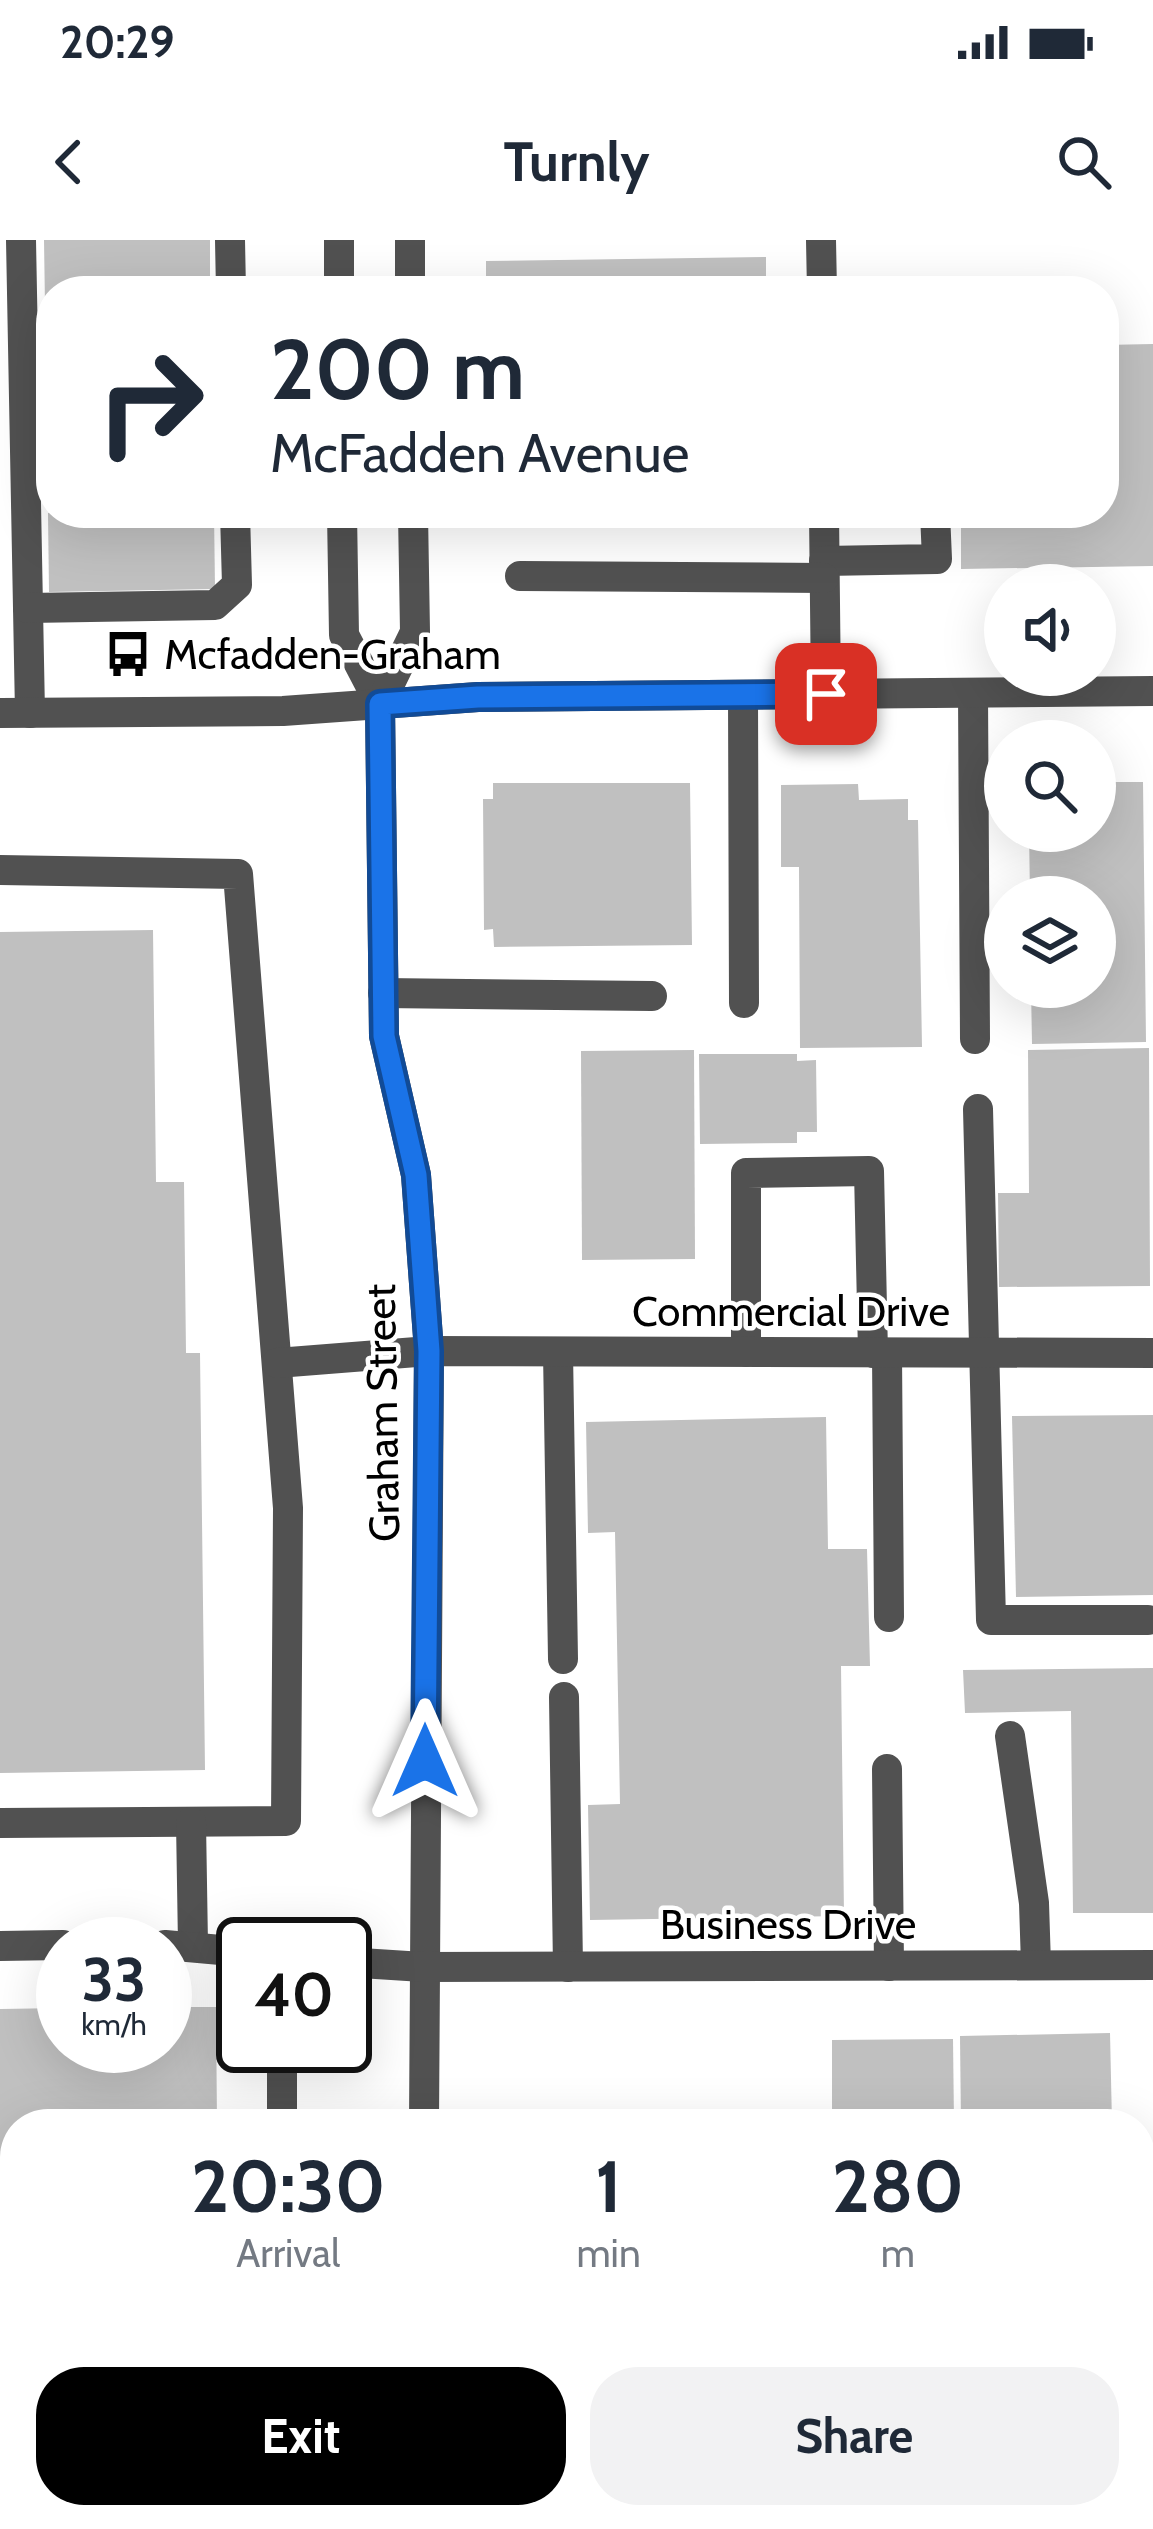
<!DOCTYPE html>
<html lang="en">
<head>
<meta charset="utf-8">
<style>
  :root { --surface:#fff; --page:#f2f2f3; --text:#1f2937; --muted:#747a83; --accent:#000 }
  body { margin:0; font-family:Cabin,sans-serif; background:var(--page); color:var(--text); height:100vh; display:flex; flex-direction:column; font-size:45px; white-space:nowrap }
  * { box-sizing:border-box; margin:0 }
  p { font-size:39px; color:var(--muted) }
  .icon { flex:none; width:66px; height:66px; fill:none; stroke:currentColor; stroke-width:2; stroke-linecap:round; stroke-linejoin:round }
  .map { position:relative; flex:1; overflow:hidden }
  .sheet { position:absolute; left:0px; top:1869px; width:1155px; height:420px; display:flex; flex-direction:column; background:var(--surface); border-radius:48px 48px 0 0; box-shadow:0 12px 48px #0002 }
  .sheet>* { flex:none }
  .hud { position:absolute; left:36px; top:36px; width:1083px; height:252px; border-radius:48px; box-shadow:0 12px 48px #0002; background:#fff; color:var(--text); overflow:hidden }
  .fabs { position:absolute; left:984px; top:324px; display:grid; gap:24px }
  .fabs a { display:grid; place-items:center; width:132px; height:132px; border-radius:50%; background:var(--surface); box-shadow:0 12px 48px #0002; font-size:60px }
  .speed { position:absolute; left:36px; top:1677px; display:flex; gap:24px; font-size:60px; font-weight:700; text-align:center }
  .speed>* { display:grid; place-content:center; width:156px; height:156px; border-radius:50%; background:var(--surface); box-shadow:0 12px 48px #0002; line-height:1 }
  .speed small { font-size:30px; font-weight:400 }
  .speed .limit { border:6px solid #111; border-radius:18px; background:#fff; color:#111 }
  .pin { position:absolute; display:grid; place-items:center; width:102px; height:102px; color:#fff; margin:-51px; border-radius:24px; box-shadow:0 6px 18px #0006 }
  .me { position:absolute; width:132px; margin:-66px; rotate:0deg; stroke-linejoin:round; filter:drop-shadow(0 0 9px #0008) }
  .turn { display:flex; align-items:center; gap:42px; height:252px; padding:0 36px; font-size:54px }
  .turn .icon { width:156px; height:156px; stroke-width:2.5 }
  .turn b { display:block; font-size:84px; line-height:102px }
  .eta { display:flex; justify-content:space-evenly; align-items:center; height:204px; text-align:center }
  .eta b { font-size:72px; font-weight:800; line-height:84px }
  .cta { display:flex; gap:24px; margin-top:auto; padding:24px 36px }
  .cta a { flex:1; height:138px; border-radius:48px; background:var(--accent); color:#fff; font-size:48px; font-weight:800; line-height:138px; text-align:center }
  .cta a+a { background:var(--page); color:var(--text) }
  .status { display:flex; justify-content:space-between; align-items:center; height:84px; padding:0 60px; background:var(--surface); direction:ltr }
  .status svg { height:33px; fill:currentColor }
  header { display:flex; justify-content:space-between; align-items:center; height:156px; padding:0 36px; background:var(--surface); font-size:54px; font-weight:800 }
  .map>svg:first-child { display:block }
  .building { fill:#c0c0c0 }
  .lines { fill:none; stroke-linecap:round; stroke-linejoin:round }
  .minor { stroke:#515151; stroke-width:30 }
  .route-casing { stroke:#114b97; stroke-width:30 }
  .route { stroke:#1a73e8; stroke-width:21 }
  .labels { text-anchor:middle; stroke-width:9; stroke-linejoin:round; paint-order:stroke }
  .poi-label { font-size:42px; fill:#000; stroke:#fff; text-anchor:start }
  .street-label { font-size:42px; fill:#000; stroke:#fff }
</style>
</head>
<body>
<div class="status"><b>20:29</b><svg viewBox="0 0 49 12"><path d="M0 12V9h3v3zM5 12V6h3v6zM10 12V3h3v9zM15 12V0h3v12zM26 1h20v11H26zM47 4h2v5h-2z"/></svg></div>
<header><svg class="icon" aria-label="back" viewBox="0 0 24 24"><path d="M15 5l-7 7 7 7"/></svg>Turnly<svg class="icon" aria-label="search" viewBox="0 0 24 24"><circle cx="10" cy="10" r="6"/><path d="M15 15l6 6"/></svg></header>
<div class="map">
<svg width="1153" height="2289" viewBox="0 0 1153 2289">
  <rect width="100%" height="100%" fill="#fff"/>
  <g class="building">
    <polygon points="44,0 210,0 210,51 51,51 51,197 47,197"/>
    <polygon points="766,17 766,51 486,51 486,21"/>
    <polygon points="1153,104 1153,326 961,329 961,273 1104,273 1104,105"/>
    <polygon points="48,273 214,273 215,349 49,352"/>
    <polygon points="1095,542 1143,542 1146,802 1032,804 1031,747 1095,747 1095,657 1030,657 1029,591 1095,591"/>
    <polygon points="493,543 690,543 692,705 494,707 493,689 484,690 483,559 493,559"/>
    <polygon points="858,544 859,560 908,559 908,580 918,580 922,807 800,808 799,627 781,627 781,545"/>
    <polygon points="153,690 156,942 184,942 186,1113 200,1113 205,1530 0,1533 0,692"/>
    <polygon points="1149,808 1150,1046 999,1047 998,953 1029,953 1028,810"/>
    <polygon points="694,810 695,1019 582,1020 581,811"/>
    <polygon points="699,814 797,814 797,821 816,820 817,892 797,892 797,903 700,904"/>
    <polygon points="1153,1175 1153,1355 1016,1357 1012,1176"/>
    <polygon points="826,1177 828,1309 867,1309 870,1426 841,1426 844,1676 590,1680 588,1565 620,1564 615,1292 588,1293 586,1182"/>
    <polygon points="1153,1428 1153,1673 1073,1673 1071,1471 965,1473 963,1430"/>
    <polygon points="165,1767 216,1767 217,1884 15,1884 15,2274 220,2274 220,2289 0,2289 0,1769 63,1768 63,1806 165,1806"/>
    <polygon points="1110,1793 1112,1884 961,1884 960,1796"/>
    <polygon points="953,1799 954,1884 832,1884 832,1800"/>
    <polygon points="1140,2182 1153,2182 1153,2289 1052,2289 1052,2274 1140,2274"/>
  </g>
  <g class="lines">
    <g class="minor">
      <polyline points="21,0 30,473"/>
      <polyline points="230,0 231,51"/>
      <polyline points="339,0 339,51"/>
      <polyline points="410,0 410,51"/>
      <polyline points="821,0 822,51"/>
      <polyline points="342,273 344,395 380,464"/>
      <polyline points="413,273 415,392 380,464 384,796 416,935 429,1111 424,1884"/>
      <polyline points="824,273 826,454"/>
      <polyline points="824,321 937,319 935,273"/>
      <polyline points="520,336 824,338"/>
      <polyline points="28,368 215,365 237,345 235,273"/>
      <polyline points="973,453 975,799"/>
      <polyline points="743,455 744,763"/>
      <polyline points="0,473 283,471 478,457 1153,451"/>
      <polyline points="0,630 238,634 288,1268 286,1581 0,1583"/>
      <polyline points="383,753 652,756"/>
      <polyline points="978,869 991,1380 1148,1380"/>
      <polyline points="558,1112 563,1419"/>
      <polyline points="746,1112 746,933 869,931 873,1113"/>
      <polyline points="887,1113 889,1377"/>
      <polyline points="277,1123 429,1111 1153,1113"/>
      <polyline points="564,1457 568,1727"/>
      <polyline points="1010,1496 1034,1663 1036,1725"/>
      <polyline points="887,1529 889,1726"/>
      <polyline points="191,1582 193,1705"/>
      <polyline points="165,1705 243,1712"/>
      <polyline points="0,1706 63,1705"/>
      <polyline points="345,1722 423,1727 1153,1725"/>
      <polyline points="282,1806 282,1884"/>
      <polyline points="1140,2090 1153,2089"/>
      <polyline points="284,2274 284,2289"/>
      <polyline points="1016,2274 1016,2289"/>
      <polyline points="434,2284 490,2274"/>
    </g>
  </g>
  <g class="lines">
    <defs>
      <polyline id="route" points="425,1521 429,1111 416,935 384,796 380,464 478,457 826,454"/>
    </defs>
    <use href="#route" class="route-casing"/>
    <use href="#route" class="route"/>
  </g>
  <defs>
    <symbol id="bus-bare" viewBox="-9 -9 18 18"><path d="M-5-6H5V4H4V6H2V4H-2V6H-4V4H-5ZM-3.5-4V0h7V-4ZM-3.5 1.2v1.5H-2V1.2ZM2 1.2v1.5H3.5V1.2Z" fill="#000" stroke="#fff" stroke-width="2.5" paint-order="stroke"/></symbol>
  </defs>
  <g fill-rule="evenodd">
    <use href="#bus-bare" x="95" y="381" width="66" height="66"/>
  </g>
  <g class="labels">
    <g class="poi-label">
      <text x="164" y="429">Mcfadden-Graham</text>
    </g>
    <g class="street-label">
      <text x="791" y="1086">Commercial Drive</text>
      <text transform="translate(382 1173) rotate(-91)" y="15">Graham Street</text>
      <text x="788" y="1699">Business Drive</text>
    </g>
  </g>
</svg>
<div class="fabs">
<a><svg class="icon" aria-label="sound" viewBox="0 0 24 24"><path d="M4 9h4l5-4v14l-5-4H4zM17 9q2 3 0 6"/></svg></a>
<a><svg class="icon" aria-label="search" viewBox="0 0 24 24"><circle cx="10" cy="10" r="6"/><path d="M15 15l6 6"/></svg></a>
<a><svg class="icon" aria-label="layers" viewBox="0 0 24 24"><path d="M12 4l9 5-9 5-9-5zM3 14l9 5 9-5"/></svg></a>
</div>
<div class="speed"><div>33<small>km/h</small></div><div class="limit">40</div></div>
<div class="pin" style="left:826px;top:454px;background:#d93025"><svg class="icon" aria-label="arrive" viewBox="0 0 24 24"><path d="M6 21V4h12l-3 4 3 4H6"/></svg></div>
<svg class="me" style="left:425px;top:1521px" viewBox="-20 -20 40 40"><path d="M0-17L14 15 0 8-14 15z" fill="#1a73e8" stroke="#fff" stroke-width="4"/></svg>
<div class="hud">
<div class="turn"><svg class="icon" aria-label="right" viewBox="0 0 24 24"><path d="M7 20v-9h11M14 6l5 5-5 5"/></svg><div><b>200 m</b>McFadden Avenue</div></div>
</div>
<section class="sheet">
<div class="eta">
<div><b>20:30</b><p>Arrival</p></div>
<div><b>1</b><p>min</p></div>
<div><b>280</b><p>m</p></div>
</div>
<div class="cta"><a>Exit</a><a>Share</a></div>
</section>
</div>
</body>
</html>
